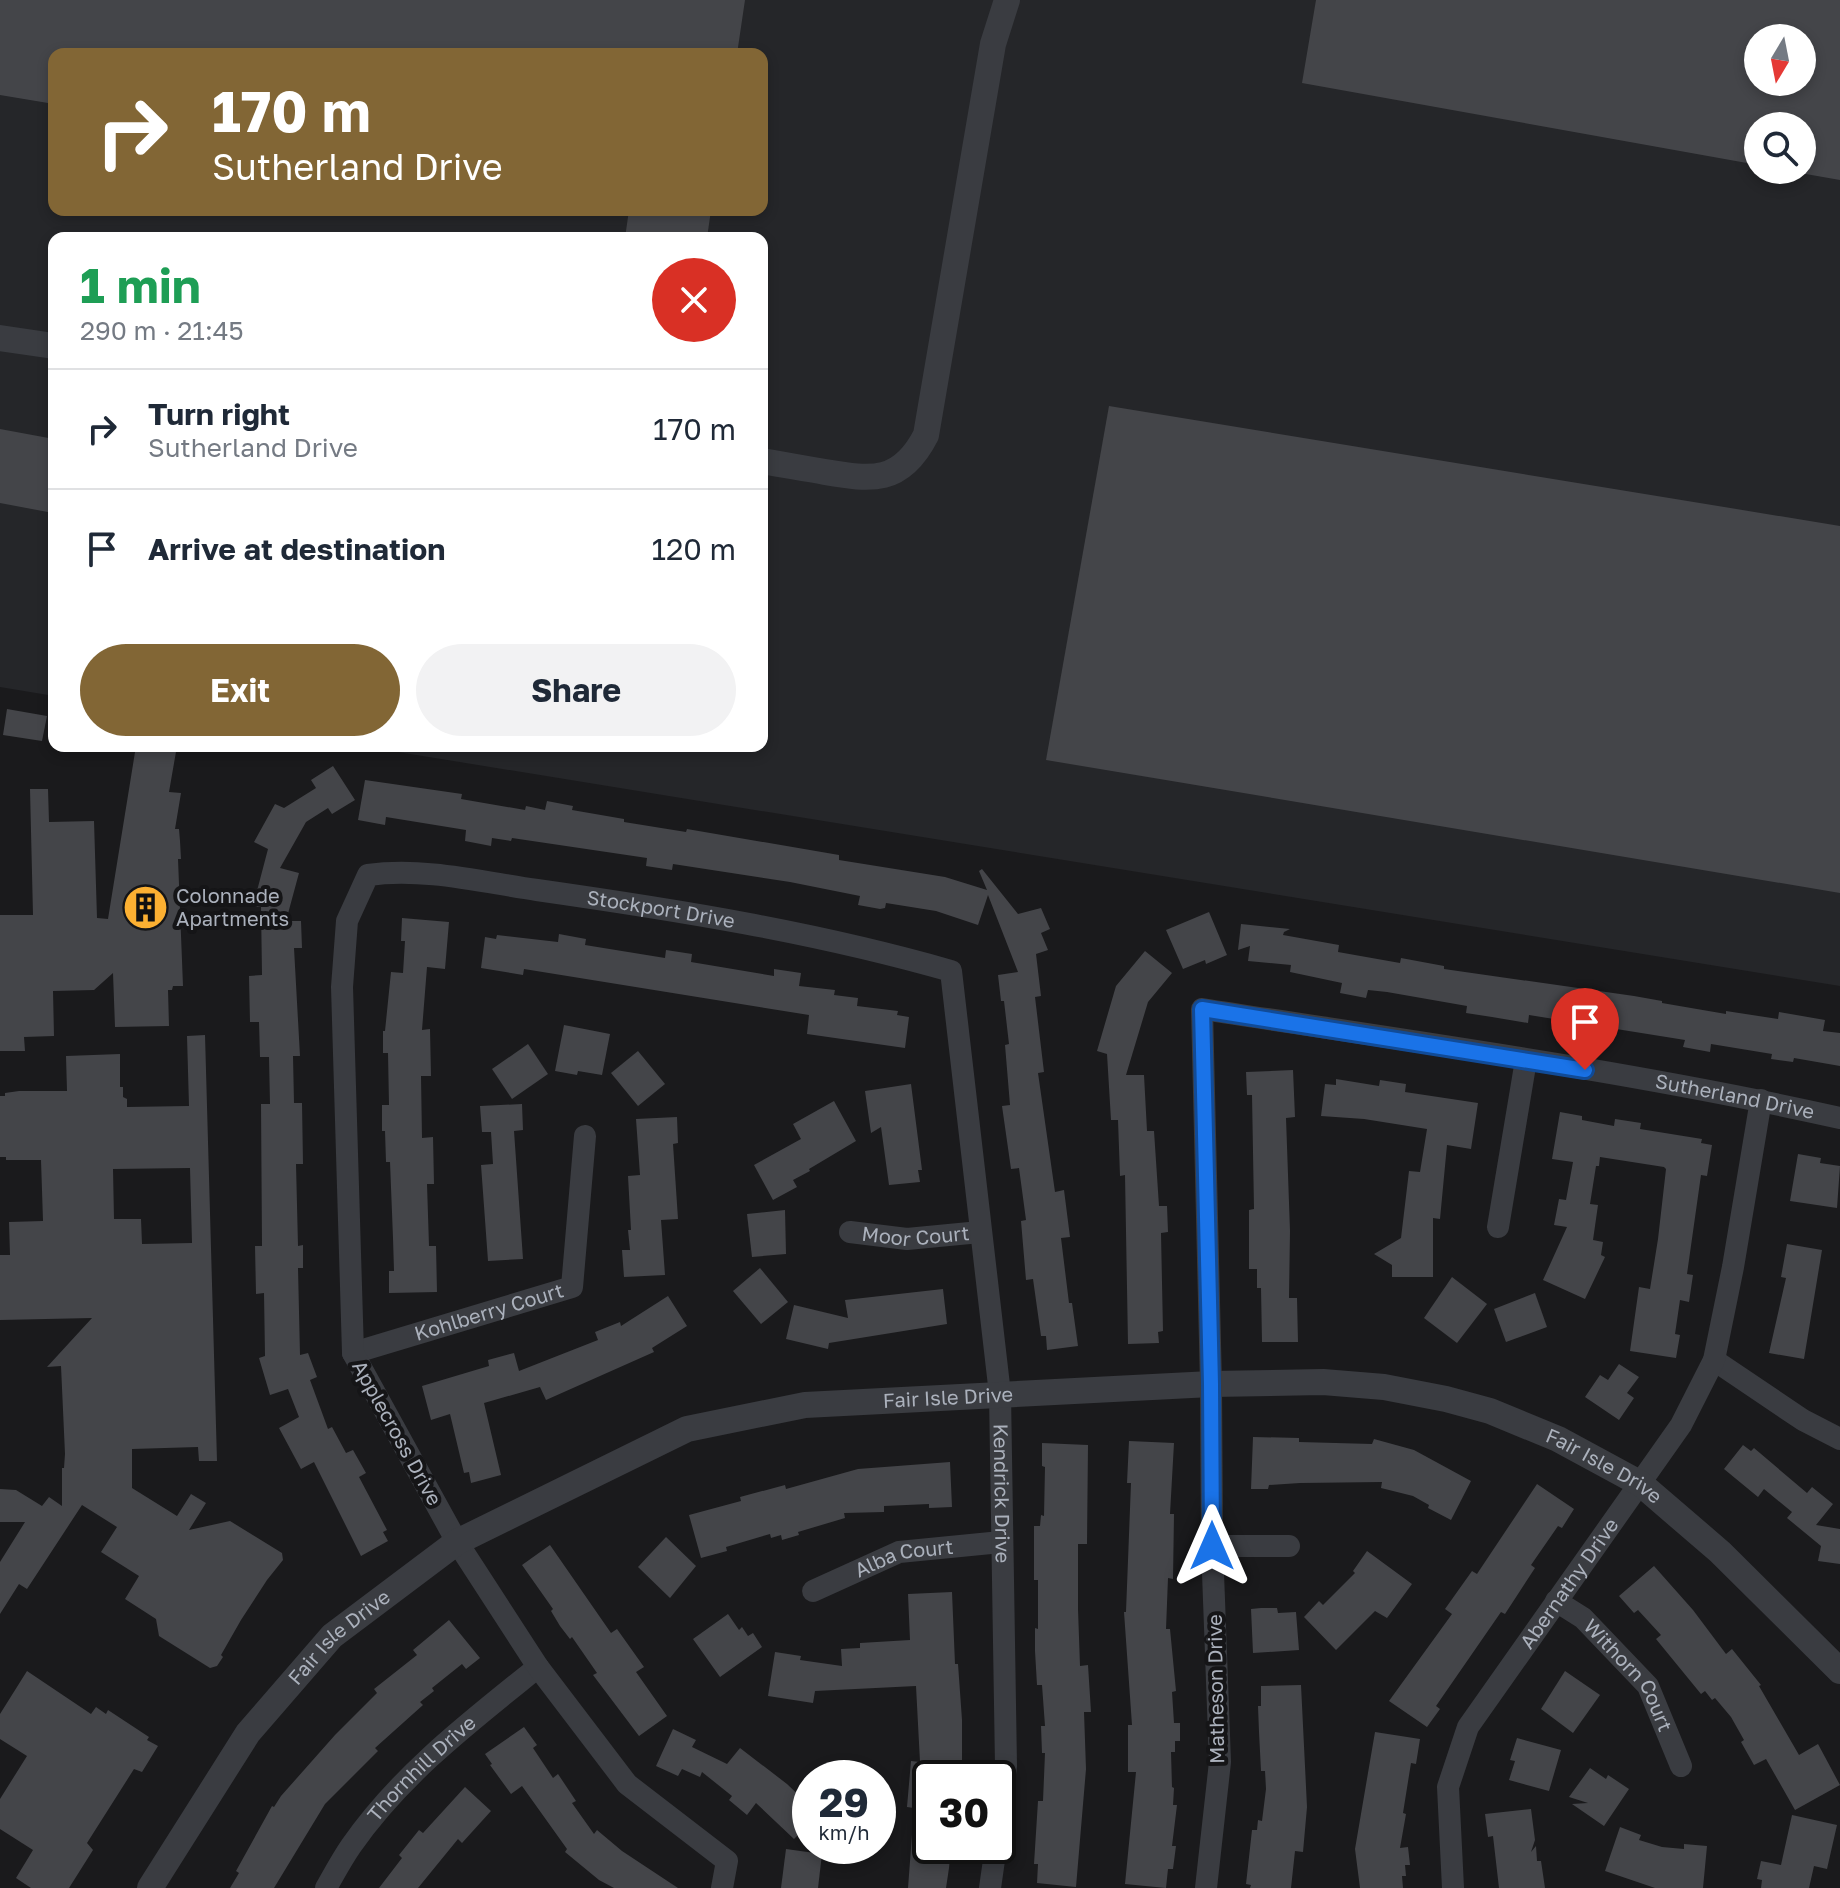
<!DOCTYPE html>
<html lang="en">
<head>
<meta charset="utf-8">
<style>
  :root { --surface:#fff; --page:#f2f2f3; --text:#1f2937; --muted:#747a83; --line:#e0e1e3; --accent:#826635 }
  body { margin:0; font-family:"Golos Text",sans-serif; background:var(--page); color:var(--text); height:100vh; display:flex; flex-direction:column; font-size:30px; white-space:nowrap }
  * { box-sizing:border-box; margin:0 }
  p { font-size:26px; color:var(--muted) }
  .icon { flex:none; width:44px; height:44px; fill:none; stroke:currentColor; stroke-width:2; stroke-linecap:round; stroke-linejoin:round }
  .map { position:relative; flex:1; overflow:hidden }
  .panel { position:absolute; left:48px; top:232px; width:720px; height:520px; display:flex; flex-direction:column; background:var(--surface); border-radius:16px; box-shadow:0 4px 12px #0003 }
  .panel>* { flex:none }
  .hud { position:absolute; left:48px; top:48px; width:720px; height:168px; border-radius:16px; box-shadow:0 4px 12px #0003; background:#826635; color:#fff; overflow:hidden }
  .needle { width:52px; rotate:190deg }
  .fabs { position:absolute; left:1744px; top:24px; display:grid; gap:16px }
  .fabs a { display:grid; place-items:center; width:72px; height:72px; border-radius:50%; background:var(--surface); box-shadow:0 4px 12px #0003; font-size:40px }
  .speed { position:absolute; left:792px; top:1760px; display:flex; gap:16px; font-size:40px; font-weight:700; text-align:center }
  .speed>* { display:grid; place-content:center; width:104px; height:104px; border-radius:50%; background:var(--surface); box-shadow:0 4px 12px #0003; line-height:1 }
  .speed small { font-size:20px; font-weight:400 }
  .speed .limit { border:4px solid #111; border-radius:12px; background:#fff; color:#111 }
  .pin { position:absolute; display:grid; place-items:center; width:68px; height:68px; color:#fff; margin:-82px -34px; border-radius:50% 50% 50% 0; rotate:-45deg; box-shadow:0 0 8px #0007 }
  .pin .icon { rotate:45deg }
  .me { position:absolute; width:88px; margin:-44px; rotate:0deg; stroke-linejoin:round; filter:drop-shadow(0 0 6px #0008) }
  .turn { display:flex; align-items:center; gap:28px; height:168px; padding:0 32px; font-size:36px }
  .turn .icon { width:104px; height:104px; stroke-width:2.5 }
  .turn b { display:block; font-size:56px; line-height:68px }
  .round { display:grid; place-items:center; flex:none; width:84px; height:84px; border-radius:42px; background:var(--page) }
  .overview { display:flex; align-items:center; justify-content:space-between; height:136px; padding:0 32px }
  h1 { font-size:48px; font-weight:700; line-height:60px; color:#1e9e55 }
  .action { display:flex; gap:16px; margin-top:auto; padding:16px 32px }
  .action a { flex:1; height:92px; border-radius:48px; background:var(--accent); color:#fff; font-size:32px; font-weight:700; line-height:92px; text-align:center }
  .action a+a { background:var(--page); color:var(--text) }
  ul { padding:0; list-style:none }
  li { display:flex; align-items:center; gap:24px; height:120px; padding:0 32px; border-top:2px solid var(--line) }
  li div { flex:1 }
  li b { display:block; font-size:30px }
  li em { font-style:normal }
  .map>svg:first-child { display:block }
  .built { fill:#252629; fill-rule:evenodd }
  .building { fill:#444549; fill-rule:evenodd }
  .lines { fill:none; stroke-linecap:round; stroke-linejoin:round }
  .minor { stroke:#3a3c41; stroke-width:22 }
  .tertiary { stroke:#3a3c41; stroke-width:26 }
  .route-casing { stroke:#114b97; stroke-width:20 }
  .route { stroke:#1a73e8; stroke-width:14 }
  .labels { text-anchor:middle; stroke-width:8; stroke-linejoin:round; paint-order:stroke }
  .poi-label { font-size:20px; fill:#abb1bc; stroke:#151517; text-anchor:start }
  .street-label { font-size:20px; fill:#abb1bc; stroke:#151517 }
</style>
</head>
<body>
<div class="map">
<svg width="1840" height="1888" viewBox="0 0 1840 1888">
  <rect width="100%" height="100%" fill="#1a1a1c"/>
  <path class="built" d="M0,0H1840V986L361,746H762V238H54V696L0,687ZM1758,38H1802V82H1758ZM54,54H762V210H54ZM1758,126H1802V170H1758Z"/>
  <g class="building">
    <polygon points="0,0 745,0 737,54 54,54 54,104 0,95"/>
    <path d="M1316,0H1840V180L1783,170H1802V126H1758V165L1302,83ZM1758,38H1802V82H1758Z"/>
    <polygon points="629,210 711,210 707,238 625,238"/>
    <polygon points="1109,406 1840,526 1840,893 1046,760"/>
    <polygon points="0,429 54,439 53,513 0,503"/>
    <polygon points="7,709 47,716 42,741 3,735"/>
    <polygon points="136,746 177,746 169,792 181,793 175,829 179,829 180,841 181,859 178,859 183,986 173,986 172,990 168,990 169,1026 115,1027 113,973 94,990 53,991 54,1036 24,1037 25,1051 0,1051 0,915 33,915 30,789 48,789 49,822 94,821 97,918 108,919"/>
    <polygon points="333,766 355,800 332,814 328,808 306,822 280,868 299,873 286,921 301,921 302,948 294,948 300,1056 293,1056 294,1103 302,1103 303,1164 296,1164 298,1246 303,1245 303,1268 298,1268 300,1355 308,1353 317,1377 310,1380 328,1429 332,1427 346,1453 353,1450 366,1473 359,1477 387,1530 383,1532 388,1541 361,1556 314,1462 301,1469 279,1428 299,1417 288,1389 270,1395 259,1358 265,1356 264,1293 256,1294 255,1246 262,1246 261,1104 270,1104 269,1057 260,1057 259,1022 250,1022 249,976 262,975 261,907 253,906 268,849 254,842 275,804 284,808 316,788 311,780"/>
    <polygon points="365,780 462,794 461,799 525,810 526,806 545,810 547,801 573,806 572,810 624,819 624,822 686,832 687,829 839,855 839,860 945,877 987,890 979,871 982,869 1018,914 1041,908 1050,929 1041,933 1048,950 1036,954 1041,996 1035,997 1044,1072 1038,1073 1055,1192 1064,1190 1070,1237 1061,1238 1069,1303 1072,1303 1078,1346 1047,1350 1046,1336 1041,1336 1033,1279 1026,1280 1021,1221 1026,1220 1019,1168 1011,1169 1002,1106 1010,1105 1005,1045 1009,1044 1004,1001 1001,1001 998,975 1018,972 988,895 978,925 936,911 886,903 885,908 880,909 858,905 860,896 790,882 673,864 672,870 646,866 647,858 512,838 511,841 492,838 491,846 465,841 466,830 386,817 385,825 358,820"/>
    <polygon points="1209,912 1227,955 1206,964 1205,960 1183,969 1166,930"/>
    <polygon points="402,918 449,922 445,969 427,967 422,1030 430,1029 431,1076 421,1076 422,1138 433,1137 434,1184 427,1184 429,1246 436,1246 437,1292 389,1293 389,1271 394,1271 393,1238 390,1162 386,1162 385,1131 382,1131 382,1105 389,1105 388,1053 383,1053 383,1031 385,1031 391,972 403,973 405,941 401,941"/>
    <polygon points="1241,924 1290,929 1284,932 1283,935 1339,945 1338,952 1400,963 1401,958 1444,966 1444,969 1634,996 1662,1001 1662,1003 1726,1014 1726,1011 1778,1019 1779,1012 1825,1020 1823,1031 1840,1033 1840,1066 1794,1058 1793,1062 1771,1059 1772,1054 1711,1044 1710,1052 1683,1047 1685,1040 1529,1015 1528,1023 1492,1017 1466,1013 1467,1006 1387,992 1368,990 1366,998 1340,993 1342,983 1290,972 1291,965 1248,961 1250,946 1238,950"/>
    <polygon points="559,934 586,939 585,945 665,958 666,950 692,954 691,962 774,976 774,969 801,973 799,986 835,990 834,995 858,998 857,1006 898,1011 897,1015 909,1017 905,1048 807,1034 809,1015 524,969 523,975 481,968 485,937 496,939 497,935 558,942"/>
    <polygon points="1145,951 1172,973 1148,1002 1126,1075 1144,1075 1147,1131 1154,1131 1159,1206 1167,1206 1168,1232 1161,1233 1163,1331 1158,1332 1159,1343 1128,1344 1125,1175 1120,1176 1118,1120 1111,1120 1107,1054 1097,1051 1116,986"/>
    <polygon points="564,1025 610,1034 602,1075 578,1071 577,1075 555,1071"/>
    <path d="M205,1035L217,1461H199L198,1447L132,1449V1488L177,1516L191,1494L206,1503L189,1530L230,1521L282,1553L283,1560L267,1580L241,1620L221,1655L223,1657L217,1666L210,1668L159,1636L156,1619L125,1599L139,1576L101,1552L117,1527L82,1505L27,1589L19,1584L0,1614V1562L25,1522H0V1489L16,1490L42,1506L49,1497L62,1506V1468H64L65,1454L61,1366L47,1367L92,1318L0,1320V1255H10L9,1222L43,1221L41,1160H6V1157H0V1096H5V1093L19,1091H67L66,1056L120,1054V1087H123V1097L127,1099V1107L189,1106L187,1036ZM190,1168L192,1243L142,1244L141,1219H114L113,1169Z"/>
    <polygon points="528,1044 548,1074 512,1099 492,1069"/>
    <polygon points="638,1051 665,1084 638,1106 611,1073"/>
    <polygon points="1293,1070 1295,1117 1286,1118 1290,1231 1289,1298 1297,1298 1298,1342 1262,1342 1261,1288 1257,1288 1257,1269 1249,1269 1249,1210 1254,1209 1252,1095 1247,1095 1246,1072"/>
    <polygon points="1336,1079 1379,1086 1380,1080 1406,1084 1405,1092 1478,1103 1471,1149 1447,1145 1440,1219 1433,1218 1433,1277 1392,1277 1392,1265 1374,1254 1401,1238 1409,1171 1420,1172 1427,1129 1364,1119 1321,1116 1325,1084 1336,1085"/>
    <polygon points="911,1084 922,1170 918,1170 920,1182 889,1185 881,1127 871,1133 865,1091"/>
    <polygon points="834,1101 856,1141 809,1169 810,1171 793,1180 797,1187 773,1200 754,1165 801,1139 793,1124"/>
    <polygon points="522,1104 523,1130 514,1131 523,1259 488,1261 481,1165 493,1164 491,1132 482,1132 480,1106"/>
    <polygon points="1560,1112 1582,1116 1582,1120 1614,1126 1615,1119 1641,1123 1640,1129 1702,1139 1701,1143 1712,1145 1707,1176 1701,1175 1687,1274 1693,1275 1689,1302 1680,1300 1675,1334 1680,1335 1676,1358 1630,1351 1639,1287 1650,1289 1658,1239 1666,1169 1664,1167 1600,1157 1599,1166 1596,1166 1590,1204 1598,1205 1593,1240 1603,1242 1601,1255 1605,1257 1585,1299 1543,1280 1567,1227 1554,1225 1559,1199 1566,1200 1573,1162 1552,1159"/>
    <polygon points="677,1117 678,1143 673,1144 678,1219 661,1220 665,1275 624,1277 622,1250 630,1250 628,1230 631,1230 628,1176 640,1175 636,1119"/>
    <polygon points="1798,1154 1821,1158 1820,1163 1840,1166 1837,1208 1790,1201"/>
    <polygon points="785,1210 786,1254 752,1257 747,1214"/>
    <polygon points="1787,1244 1822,1250 1804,1359 1769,1353 1786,1278 1781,1277"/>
    <polygon points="760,1268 788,1302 761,1324 733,1291"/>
    <polygon points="1452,1277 1487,1304 1457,1343 1424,1318"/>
    <polygon points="943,1289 947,1324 829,1343 828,1349 786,1339 794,1305 848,1318 845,1300"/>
    <polygon points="1535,1293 1547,1327 1506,1342 1494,1309"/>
    <polygon points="668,1296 687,1326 652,1348 654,1352 546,1400 540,1387 484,1403 501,1475 471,1483 469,1472 464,1473 450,1414 431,1420 422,1386 489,1366 488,1360 514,1353 519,1371 598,1340 595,1332 620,1322 621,1326"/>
    <polygon points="1619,1364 1639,1377 1627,1393 1634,1398 1619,1420 1585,1397 1600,1375 1608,1380"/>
    <polygon points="1253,1437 1299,1438 1299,1442 1372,1444 1374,1439 1414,1450 1471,1481 1451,1520 1428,1508 1429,1505 1413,1496 1381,1488 1382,1482 1300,1483 1269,1485 1268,1489 1251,1489"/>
    <polygon points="1129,1441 1174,1443 1170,1514 1174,1514 1173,1579 1168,1578 1166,1629 1170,1629 1176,1691 1172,1692 1174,1723 1180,1723 1180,1741 1175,1741 1175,1752 1171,1752 1172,1787 1174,1788 1173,1805 1177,1805 1172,1846 1176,1846 1173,1869 1168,1869 1166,1888 1125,1884 1136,1772 1128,1772 1128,1725 1132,1725 1124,1612 1126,1612 1131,1483 1127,1483"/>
    <polygon points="1042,1443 1088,1445 1087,1544 1078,1544 1078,1609 1080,1666 1088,1665 1091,1712 1084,1712 1086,1769 1076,1887 1037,1883 1038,1864 1034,1864 1038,1801 1043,1801 1045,1753 1042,1753 1041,1726 1045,1726 1042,1685 1037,1685 1035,1651 1035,1628 1038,1629 1038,1580 1034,1580 1034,1526 1040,1526 1041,1515 1044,1516 1045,1467 1042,1466"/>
    <polygon points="1743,1445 1751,1451 1754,1448 1807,1493 1812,1487 1833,1504 1816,1525 1840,1529 1840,1564 1818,1561 1821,1546 1787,1518 1792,1512 1764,1489 1758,1497 1724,1469"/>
    <polygon points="950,1462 952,1507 929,1508 929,1504 884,1506 884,1512 844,1513 845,1518 798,1532 799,1535 782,1540 781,1535 771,1538 770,1534 726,1547 727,1551 701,1558 689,1515 741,1501 740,1497 785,1485 786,1489 858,1469"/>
    <polygon points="1537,1484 1574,1509 1562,1528 1558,1526 1531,1565 1535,1568 1505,1614 1501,1612 1436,1706 1440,1709 1427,1727 1389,1701 1452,1614 1445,1609 1472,1571 1477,1574"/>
    <polygon points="666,1537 696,1566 670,1598 638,1567"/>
    <polygon points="550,1545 611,1633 617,1629 644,1667 636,1672 667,1716 639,1736 593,1675 597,1673 572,1637 570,1639 560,1626 551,1611 553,1609 522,1565"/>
    <polygon points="1367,1551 1412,1584 1387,1618 1375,1611 1336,1650 1304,1617 1319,1601 1323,1605 1355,1573 1353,1571"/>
    <polygon points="1654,1566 1693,1610 1726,1654 1732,1649 1761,1685 1759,1686 1799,1755 1818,1744 1840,1785 1795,1810 1766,1759 1754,1765 1741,1742 1744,1740 1731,1717 1715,1698 1712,1700 1705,1691 1701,1694 1656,1639 1661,1635 1638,1610 1634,1613 1619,1596"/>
    <polygon points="952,1592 955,1664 958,1664 962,1720 962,1778 930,1778 930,1846 951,1846 949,1868 946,1888 908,1888 914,1808 907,1807 911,1761 920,1762 916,1686 815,1691 813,1703 768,1696 775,1652 801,1656 800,1660 842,1666 841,1649 860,1648 860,1643 910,1640 908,1594"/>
    <polygon points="1261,1608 1277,1608 1278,1613 1296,1612 1299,1650 1253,1653 1251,1609"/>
    <polygon points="728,1614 739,1630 742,1627 748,1636 753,1633 762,1647 720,1677 693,1639"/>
    <polygon points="449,1620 480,1658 466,1669 462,1664 432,1688 434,1691 420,1702 423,1705 375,1748 378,1751 325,1804 274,1888 230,1888 239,1873 236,1871 272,1806 274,1807 281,1796 335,1735 377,1693 374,1689 417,1655 413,1650"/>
    <polygon points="27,1671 91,1714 96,1707 106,1714 108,1710 149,1737 147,1740 158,1746 142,1772 134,1769 87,1843 93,1850 69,1888 31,1888 16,1878 33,1850 0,1829 0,1799 27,1756 0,1739 0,1714"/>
    <polygon points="1565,1671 1600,1695 1573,1733 1541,1709"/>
    <polygon points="1301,1685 1307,1807 1303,1852 1295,1851 1291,1888 1250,1888 1251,1885 1246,1884 1252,1830 1257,1830 1258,1820 1262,1821 1266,1789 1265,1771 1261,1771 1259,1732 1258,1706 1261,1706 1261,1686"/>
    <polygon points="524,1727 537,1745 533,1748 553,1778 558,1774 576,1801 572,1803 594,1834 597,1830 622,1851 678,1888 614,1888 599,1880 565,1852 567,1849 522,1786 511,1794 490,1765 492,1764 485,1754"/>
    <polygon points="673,1729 696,1740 692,1747 727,1764 740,1748 787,1784 810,1806 810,1823 794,1839 756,1803 747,1815 729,1800 732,1796 702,1772 700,1777 682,1769 678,1776 656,1766"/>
    <polygon points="1375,1732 1420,1739 1416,1764 1411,1763 1403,1813 1406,1814 1400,1848 1408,1847 1410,1865 1405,1865 1406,1876 1402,1876 1403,1888 1360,1888 1355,1849"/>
    <polygon points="1517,1738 1561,1750 1549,1791 1509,1780 1515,1761 1510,1760"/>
    <polygon points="1590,1768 1606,1779 1608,1775 1629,1789 1604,1826 1572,1804 1588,1803 1569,1797"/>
    <polygon points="465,1787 491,1811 462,1843 458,1839 418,1888 379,1888 402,1858 399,1855 419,1830 423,1833"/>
    <polygon points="1531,1809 1535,1840 1531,1852 1536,1846 1537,1861 1541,1861 1545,1888 1499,1888 1493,1836 1488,1837 1485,1814"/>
    <polygon points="1792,1815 1837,1825 1827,1869 1814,1866 1809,1888 1761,1888 1762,1880 1757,1879 1761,1861 1781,1865"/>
    <polygon points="1620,1827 1641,1835 1639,1840 1662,1847 1684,1849 1684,1844 1707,1846 1703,1888 1655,1888 1605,1871"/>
    <polygon points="786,1849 822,1854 818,1888 781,1888"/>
  </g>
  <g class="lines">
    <g class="minor">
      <polyline points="1498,1227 1526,1060"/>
      <path id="s1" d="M850,1232L907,1239L980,1232"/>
      <path id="s2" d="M353,1353L572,1287L585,1136"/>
      <polyline points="1714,1360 1803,1420 1840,1439"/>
      <polyline points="1212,1546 1289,1546"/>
      <path id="s3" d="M813,1591L899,1552L1001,1542"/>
      <path id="s4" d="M1556,1601L1583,1618L1648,1686L1681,1766"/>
      <path id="s5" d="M326,1888C334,1874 342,1859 351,1846C401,1774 471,1721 538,1667"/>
      <path id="s6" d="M722,1888L727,1861L627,1784L538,1667L457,1542L353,1353L342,987L347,921L368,875C423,867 482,882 537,890C677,910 815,932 951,971L1000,1394L1006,1766L998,1828"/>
      <polyline points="990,1888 996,1846"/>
      <path id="s7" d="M1206,1888L1220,1762L1212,1546L1211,1384L1202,1009C1415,1042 1630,1071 1840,1118"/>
      <path id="s8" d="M1453,1888L1448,1787L1468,1727L1681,1425L1714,1360L1733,1267L1761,1100"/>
    </g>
    <g class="tertiary">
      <polyline points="0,338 54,346"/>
      <path d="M762,461C783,465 804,468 825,472C872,480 901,484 926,435L993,44L1007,0"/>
      <path id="s9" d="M150,1888L248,1733L332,1636L457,1542L687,1429L805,1405L1211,1384L1323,1382L1384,1387L1446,1399L1490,1411L1558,1439L1641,1484L1720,1552L1840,1671"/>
    </g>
  </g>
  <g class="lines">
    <defs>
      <polyline id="route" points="1212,1546 1211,1384 1202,1009 1585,1070"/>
    </defs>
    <use href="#route" class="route-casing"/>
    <use href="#route" class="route"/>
  </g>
  <defs>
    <symbol id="building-disc" viewBox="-11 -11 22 22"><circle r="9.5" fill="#fcb032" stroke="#151517"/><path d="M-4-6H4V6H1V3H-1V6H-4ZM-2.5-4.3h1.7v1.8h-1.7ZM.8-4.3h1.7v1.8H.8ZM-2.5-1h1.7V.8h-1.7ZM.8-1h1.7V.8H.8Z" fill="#111"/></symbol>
  </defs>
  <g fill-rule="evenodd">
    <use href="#building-disc" x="120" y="882" width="51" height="51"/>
  </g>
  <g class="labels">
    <g class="poi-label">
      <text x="176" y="903">Colonnade<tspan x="176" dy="23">Apartments</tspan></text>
    </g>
    <g class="street-label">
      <text dy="7" stroke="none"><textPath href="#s6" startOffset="1444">Stockport Drive</textPath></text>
      <text dy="7" stroke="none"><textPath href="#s7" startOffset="1420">Sutherland Drive</textPath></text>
      <text dy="7" stroke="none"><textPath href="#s1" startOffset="66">Moor Court</textPath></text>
      <text dy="7" stroke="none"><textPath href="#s2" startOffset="142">Kohlberry Court</textPath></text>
      <text dy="7" stroke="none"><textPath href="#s9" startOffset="988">Fair Isle Drive</textPath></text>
      <text transform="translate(397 1433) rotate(61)" y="7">Applecross Drive</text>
      <text dy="7" stroke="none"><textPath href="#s9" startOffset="1660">Fair Isle Drive</textPath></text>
      <text dy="7" stroke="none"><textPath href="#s6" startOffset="2266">Kendrick Drive</textPath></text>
      <text dy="7" stroke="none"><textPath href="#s3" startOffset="98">Alba Court</textPath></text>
      <text dy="7" stroke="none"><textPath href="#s8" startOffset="340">Abernathy Drive</textPath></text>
      <text dy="7" stroke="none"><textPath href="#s9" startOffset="316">Fair Isle Drive</textPath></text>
      <text dy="7" stroke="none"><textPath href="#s4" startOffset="106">Withorn Court</textPath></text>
      <text transform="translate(1216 1689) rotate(-91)" y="7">Matheson Drive</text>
      <text dy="7" stroke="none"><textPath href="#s5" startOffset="154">Thornhill Drive</textPath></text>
    </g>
  </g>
</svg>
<div class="fabs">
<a><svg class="needle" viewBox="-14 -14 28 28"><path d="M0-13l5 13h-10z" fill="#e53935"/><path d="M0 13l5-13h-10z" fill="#747a83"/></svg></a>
<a><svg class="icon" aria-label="search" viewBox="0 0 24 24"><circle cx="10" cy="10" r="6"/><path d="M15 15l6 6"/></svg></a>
</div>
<div class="speed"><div>29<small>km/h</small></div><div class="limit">30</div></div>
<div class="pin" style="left:1585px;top:1070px;background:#d93025"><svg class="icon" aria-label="arrive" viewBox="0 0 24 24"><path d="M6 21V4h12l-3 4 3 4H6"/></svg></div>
<svg class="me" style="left:1212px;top:1546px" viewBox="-20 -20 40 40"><path d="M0-17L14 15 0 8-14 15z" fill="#1a73e8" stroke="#fff" stroke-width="4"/></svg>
<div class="hud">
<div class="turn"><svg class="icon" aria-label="right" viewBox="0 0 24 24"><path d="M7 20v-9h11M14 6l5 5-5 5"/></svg><div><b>170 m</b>Sutherland Drive</div></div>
</div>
<section class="panel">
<div class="overview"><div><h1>1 min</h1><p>290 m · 21:45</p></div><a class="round" style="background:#d93025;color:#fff"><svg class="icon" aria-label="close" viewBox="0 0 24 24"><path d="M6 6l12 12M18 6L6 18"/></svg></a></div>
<ul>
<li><svg class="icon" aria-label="right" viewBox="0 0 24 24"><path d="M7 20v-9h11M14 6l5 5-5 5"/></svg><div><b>Turn right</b><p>Sutherland Drive</p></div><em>170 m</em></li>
<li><svg class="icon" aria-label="arrive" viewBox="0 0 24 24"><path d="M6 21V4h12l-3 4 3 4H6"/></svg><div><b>Arrive at destination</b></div><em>120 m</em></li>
</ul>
<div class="action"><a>Exit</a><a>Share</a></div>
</section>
</div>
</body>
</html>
